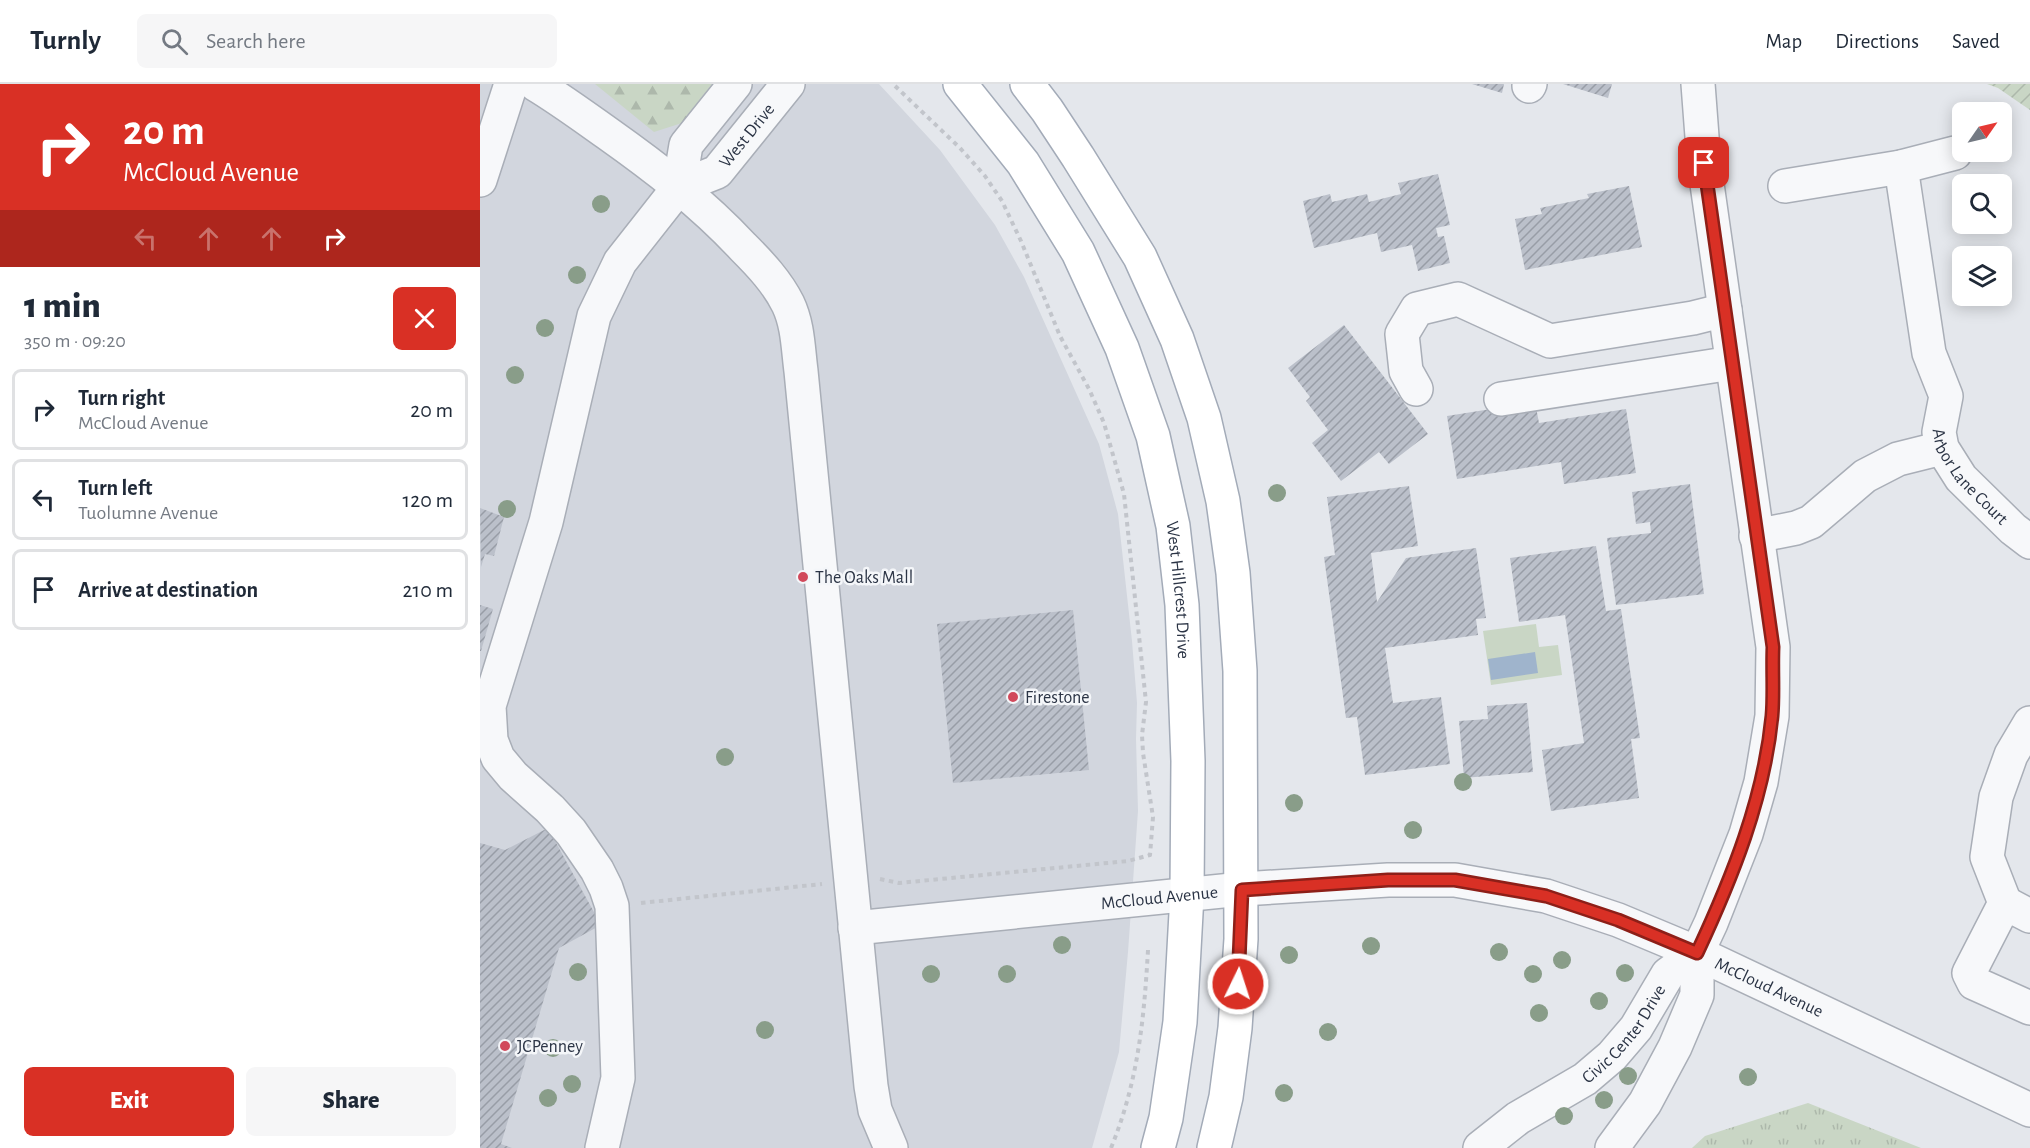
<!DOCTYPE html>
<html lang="en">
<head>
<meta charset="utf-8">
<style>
  :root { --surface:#fff; --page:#f6f6f7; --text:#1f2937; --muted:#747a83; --line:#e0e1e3; --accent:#d93025 }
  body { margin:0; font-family:"Alegreya Sans",sans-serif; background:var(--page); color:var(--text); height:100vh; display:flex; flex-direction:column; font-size:22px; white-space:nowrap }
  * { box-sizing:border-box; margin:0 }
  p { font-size:20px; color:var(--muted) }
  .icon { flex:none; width:33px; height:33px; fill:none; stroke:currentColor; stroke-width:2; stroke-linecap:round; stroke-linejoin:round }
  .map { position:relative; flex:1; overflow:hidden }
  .drawer { display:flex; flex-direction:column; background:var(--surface); width:480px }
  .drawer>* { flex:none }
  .banner { background:#d93025; color:#fff; overflow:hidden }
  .needle { width:39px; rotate:56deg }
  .tools { position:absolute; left:1472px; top:18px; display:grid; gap:12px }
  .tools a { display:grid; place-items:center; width:60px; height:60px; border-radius:9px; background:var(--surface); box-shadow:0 3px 15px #0003; font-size:30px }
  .pin { position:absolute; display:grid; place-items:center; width:51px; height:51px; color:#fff; margin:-26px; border-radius:12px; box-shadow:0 3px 9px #0006 }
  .me { position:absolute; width:66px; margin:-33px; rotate:4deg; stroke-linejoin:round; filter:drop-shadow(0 0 4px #0008) }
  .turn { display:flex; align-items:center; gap:21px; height:126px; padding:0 24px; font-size:27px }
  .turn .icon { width:78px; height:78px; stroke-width:2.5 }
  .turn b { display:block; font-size:42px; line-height:51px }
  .lanes { display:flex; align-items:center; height:57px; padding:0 24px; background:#0003; justify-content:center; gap:30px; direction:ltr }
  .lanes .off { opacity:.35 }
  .round { display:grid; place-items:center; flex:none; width:63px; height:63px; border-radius:9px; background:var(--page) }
  .headline { display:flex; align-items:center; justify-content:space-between; height:102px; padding:0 24px }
  h1 { font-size:36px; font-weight:800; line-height:45px }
  .button { display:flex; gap:12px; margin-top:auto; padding:12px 24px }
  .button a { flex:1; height:69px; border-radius:9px; background:var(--accent); color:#fff; font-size:24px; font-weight:800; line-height:69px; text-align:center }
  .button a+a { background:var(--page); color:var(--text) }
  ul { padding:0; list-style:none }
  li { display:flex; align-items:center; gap:18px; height:81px; margin:0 12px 9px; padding:0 12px; border:3px solid var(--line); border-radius:9px }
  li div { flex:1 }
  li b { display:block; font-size:22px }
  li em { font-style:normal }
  header { display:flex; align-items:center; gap:36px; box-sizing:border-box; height:84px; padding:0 30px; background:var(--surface); border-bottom:2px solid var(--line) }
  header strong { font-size:28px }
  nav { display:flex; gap:33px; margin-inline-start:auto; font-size:21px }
  .search { width:420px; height:54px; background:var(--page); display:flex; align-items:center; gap:15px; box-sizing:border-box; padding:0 21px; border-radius:9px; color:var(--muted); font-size:22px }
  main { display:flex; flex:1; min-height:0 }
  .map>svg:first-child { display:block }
  .built { fill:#d2d6de }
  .grass { fill:url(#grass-tufts) }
  .forest { fill:url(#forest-firs) }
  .park { fill:#c9d6c5 }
  .garden { fill:url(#garden-furrows) }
  .water { fill:#9fb4cc }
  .building { fill:url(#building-hatch) }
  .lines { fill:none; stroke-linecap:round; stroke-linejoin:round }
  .minor-casing { stroke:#a9aeb7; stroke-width:36 }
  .major-casing { stroke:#a3abb8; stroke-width:36 }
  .path { stroke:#c2c5cb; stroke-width:4; stroke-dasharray:4.5 4.5; stroke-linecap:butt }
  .minor { stroke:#f7f8fa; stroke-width:33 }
  .major { stroke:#fff; stroke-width:33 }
  .tree { fill:#899d89 }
  .route-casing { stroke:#8d1f18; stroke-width:15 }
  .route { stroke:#d93025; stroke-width:10 }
  .poi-dot { fill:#d1495b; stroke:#f4f6f9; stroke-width:2 }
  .labels { text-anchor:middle; stroke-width:5; stroke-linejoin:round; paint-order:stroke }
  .street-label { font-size:18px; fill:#2b3445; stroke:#f4f6f9 }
  .poi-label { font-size:18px; fill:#2b3445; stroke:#f4f6f9; text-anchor:start }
</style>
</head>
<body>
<header>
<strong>Turnly</strong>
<div class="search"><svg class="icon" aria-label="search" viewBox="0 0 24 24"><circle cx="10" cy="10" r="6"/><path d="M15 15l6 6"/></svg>Search here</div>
<nav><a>Map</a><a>Directions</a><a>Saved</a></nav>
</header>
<main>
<section class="drawer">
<div class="banner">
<div class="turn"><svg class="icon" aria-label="right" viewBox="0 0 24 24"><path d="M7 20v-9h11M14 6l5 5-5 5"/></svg><div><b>20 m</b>McCloud Avenue</div></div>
<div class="lanes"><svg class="icon off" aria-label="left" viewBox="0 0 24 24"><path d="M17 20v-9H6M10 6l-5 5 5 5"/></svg><svg class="icon off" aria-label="ahead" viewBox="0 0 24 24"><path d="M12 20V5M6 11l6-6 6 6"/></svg><svg class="icon off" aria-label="ahead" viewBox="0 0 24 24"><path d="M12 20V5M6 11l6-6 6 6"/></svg><svg class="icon" aria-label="right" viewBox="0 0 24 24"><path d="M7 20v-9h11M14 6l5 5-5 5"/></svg></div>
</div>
<div class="headline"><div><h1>1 min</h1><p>350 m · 09:20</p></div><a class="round" style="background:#d93025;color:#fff"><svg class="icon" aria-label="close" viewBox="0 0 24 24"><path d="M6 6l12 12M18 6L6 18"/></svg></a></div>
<ul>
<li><svg class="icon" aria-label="right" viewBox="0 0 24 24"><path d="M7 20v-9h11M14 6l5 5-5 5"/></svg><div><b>Turn right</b><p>McCloud Avenue</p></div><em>20 m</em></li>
<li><svg class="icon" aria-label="left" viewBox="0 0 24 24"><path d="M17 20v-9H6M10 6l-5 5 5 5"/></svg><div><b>Turn left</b><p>Tuolumne Avenue</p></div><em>120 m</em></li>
<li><svg class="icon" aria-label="arrive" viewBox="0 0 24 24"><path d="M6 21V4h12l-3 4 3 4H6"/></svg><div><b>Arrive at destination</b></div><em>210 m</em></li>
</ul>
<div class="button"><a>Exit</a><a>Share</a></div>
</section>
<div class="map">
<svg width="1550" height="1064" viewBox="0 0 1550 1064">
  <defs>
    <pattern id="grass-tufts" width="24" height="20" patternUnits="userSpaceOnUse" patternTransform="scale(1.5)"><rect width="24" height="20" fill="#c9d6c5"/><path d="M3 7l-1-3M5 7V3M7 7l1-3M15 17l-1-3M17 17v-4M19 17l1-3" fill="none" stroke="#adb8ab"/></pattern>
    <pattern id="forest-firs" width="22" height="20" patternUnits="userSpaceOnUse" patternTransform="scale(1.5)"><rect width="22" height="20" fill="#c9d6c5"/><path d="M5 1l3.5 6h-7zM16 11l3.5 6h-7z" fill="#adb8ab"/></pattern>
    <pattern id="garden-furrows" width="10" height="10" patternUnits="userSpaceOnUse" patternTransform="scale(1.5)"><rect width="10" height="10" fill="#c9d6c5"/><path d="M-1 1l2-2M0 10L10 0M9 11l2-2" fill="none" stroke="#adb8ab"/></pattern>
    <pattern id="building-hatch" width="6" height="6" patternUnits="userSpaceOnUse" patternTransform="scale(1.5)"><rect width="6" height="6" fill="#bbc0ca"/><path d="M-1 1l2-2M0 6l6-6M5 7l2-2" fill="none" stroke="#989da6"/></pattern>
  </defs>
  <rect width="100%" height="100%" fill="#e4e7ec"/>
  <polygon class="built" points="0,0 399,0 460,66 515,141 544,193 619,360 638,430 652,557 657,619 656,655 658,727 648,868 639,968 612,1064 0,1064"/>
  <polygon class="grass" points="1328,1019 1441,1064 1212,1064 1225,1052"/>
  <polygon class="forest" points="115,0 232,0 202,39 174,48"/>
  <polygon class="park" points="1056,540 1059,563 1078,561 1082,591 1011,601 1003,547"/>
  <polygon class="garden" points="1507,0 1550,0 1550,26 1518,4"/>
  <polygon class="water" points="1055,568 1058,589 1011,596 1008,575"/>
  <g class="building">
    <polygon points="992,0 1024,0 1022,9"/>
    <polygon points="1083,0 1132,0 1128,14"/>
    <polygon points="958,90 970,141 956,144 958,153 964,152 970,179 938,187 932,161 901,168 897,149 834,164 823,117 850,110 852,118 887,110 889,118 921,110 918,99"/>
    <polygon points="1149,102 1162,163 1045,186 1035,135 1062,130 1060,124 1109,114 1107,110"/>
    <polygon points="864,241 948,350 909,380 899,368 861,397 832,359 848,346 826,317 830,313 808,284"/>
    <polygon points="1055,318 1059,339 1146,325 1156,389 1084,400 1081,378 977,395 967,332"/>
    <polygon points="1210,400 1224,510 1136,521 1127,454 1171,449 1170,438 1156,440 1152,408"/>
    <polygon points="929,402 938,462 891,469 897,518 926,474 996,464 1006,534 996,535 998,551 905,564 913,619 961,613 970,680 885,691 877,633 866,634 844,473 855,471 847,413"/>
    <polygon points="0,424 24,433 14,472 5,470 1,483"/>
    <polygon points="1116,462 1126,527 1141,525 1160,654 1151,655 1159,714 1071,727 1062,666 1104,659 1085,531 1039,538 1030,474"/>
    <polygon points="0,521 13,525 1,567 0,567"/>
    <polygon points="593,526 609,686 473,699 457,540"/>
    <polygon points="1047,619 1053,688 984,694 979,637 1008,635 1007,622"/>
    <polygon points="68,744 121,841 79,864 21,1060 32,1064 0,1064 0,759 25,766"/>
  </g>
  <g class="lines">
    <defs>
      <g id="minor">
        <path d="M55,0C80,15 103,32 127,49C175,83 222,119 263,163C280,180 297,198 308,220C318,241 318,264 321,287L391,1002L395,1026L411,1064"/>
        <polyline points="1049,2 1050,0"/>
        <path id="s1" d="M1421,83L1449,269L1466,312L1459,348L1462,364L1481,394L1533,445L1550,458"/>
        <polyline points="0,96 31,0"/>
        <polyline points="1305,102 1421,83 1475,69"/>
        <path id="s2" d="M199,103L237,88L308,0"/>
        <polyline points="936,305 926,287 922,250 937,225 978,215 1070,257 1213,234 1245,226"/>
        <polyline points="1021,315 1252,279"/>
        <polyline points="1276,452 1316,444 1331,438 1385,392 1418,375 1462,364"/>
        <polyline points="1550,639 1531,671 1516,713 1507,773 1525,819 1489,889 1494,899 1550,924"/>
        <polyline points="1525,819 1550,832"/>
        <path id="s3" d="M375,844L762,805L908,796H975L1066,812L1138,836L1217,869L1550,1026"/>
        <polyline points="122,1064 138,994 132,822 126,804 117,786 91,748 70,725 33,692 18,674 11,656 9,622 66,438 114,232 140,178 199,103 206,61 255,0"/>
        <path id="s4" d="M1000,1064L1038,1034L1105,995L1132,972L1156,944L1188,890L1217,869"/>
        <polyline points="1132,1064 1165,1019 1195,963 1217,911 1217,869 1231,839 1266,750 1281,698 1292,632 1293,563 1224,79 1218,0"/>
      </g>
      <g id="major">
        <path id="s5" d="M480,0L543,79L598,168L642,264L673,352L693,442L702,521L708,677L707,811L700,938L686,1034L678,1064"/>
        <polyline points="547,0 567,26 598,73 660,173 697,255 724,334 743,417 753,489 760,587 761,855 755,944 746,1013 734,1064"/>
      </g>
    </defs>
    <use href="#minor" class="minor-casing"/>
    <use href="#major" class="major-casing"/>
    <g class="path">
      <polyline points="400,795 419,799 648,777 670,771 673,733 663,669 662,651 666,618 644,410 624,339 609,305 580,252 541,157 522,117 505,92 480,64 413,0"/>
      <polyline points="161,819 342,800"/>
      <path d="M631,1064C658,998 664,936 668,866"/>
    </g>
    <use href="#minor" class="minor"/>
    <use href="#major" class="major"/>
  </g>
  <g class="tree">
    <circle cx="121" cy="120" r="9"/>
    <circle cx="97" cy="191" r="9"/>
    <circle cx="65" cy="244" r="9"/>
    <circle cx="35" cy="291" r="9"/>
    <circle cx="797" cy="409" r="9"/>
    <circle cx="27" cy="425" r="9"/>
    <circle cx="245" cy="673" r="9"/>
    <circle cx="983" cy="698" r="9"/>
    <circle cx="814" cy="719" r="9"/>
    <circle cx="933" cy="746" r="9"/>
    <circle cx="582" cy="861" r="9"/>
    <circle cx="891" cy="862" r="9"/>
    <circle cx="1019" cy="868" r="9"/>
    <circle cx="809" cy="871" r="9"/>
    <circle cx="1082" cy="876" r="9"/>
    <circle cx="98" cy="888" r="9"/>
    <circle cx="1145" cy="889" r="9"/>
    <circle cx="451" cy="890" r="9"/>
    <circle cx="527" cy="890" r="9"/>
    <circle cx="1053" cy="890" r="9"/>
    <circle cx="1119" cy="917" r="9"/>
    <circle cx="1059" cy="929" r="9"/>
    <circle cx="285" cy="946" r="9"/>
    <circle cx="848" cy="948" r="9"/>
    <circle cx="73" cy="964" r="9"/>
    <circle cx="1148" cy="992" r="9"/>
    <circle cx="1268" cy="993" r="9"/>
    <circle cx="92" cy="1000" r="9"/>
    <circle cx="804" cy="1009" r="9"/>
    <circle cx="68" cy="1014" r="9"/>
    <circle cx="1124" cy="1016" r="9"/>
    <circle cx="1084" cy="1032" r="9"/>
  </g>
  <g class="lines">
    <defs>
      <path id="route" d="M758,900L762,806L908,796H975L1066,812L1138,836L1217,869C1252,794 1284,715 1292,632C1294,610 1292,586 1293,563L1224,79"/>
    </defs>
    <use href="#route" class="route-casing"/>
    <use href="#route" class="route"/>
  </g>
  <g class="poi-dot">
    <circle cx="323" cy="493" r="6"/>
    <circle cx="533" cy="613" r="6"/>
    <circle cx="25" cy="962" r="6"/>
  </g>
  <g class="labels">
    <g class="street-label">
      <text dy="6" stroke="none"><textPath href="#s2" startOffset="88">West Drive</textPath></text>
      <text dy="6" stroke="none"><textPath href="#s1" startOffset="326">Arbor Lane Court</textPath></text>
      <text dy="6" stroke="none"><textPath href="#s5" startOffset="561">West Hillcrest Drive</textPath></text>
      <text dy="6" stroke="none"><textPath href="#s3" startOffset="306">McCloud Avenue</textPath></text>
      <text dy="6" stroke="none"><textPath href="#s3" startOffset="936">McCloud Avenue</textPath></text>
      <text dy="6" stroke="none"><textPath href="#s4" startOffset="186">Civic Center Drive</textPath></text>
    </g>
    <g class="poi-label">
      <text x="335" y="499">The Oaks Mall</text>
      <text x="545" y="619">Firestone</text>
      <text x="37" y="968">JCPenney</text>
    </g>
  </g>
</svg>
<div class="tools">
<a><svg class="needle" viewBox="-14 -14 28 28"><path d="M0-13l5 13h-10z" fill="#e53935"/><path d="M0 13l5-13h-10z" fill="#747a83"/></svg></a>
<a><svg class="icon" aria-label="search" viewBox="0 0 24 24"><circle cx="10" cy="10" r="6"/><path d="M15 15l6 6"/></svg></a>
<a><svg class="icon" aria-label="layers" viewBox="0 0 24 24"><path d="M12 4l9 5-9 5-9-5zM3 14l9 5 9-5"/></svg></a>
</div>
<div class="pin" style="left:1224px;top:79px;background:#d93025"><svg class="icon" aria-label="arrive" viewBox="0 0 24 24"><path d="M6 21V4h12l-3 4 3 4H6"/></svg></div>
<svg class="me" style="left:758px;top:900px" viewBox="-20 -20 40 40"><circle r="17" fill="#d93025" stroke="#fff" stroke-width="3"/><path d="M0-11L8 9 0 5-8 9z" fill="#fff"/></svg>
</div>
</main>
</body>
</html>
